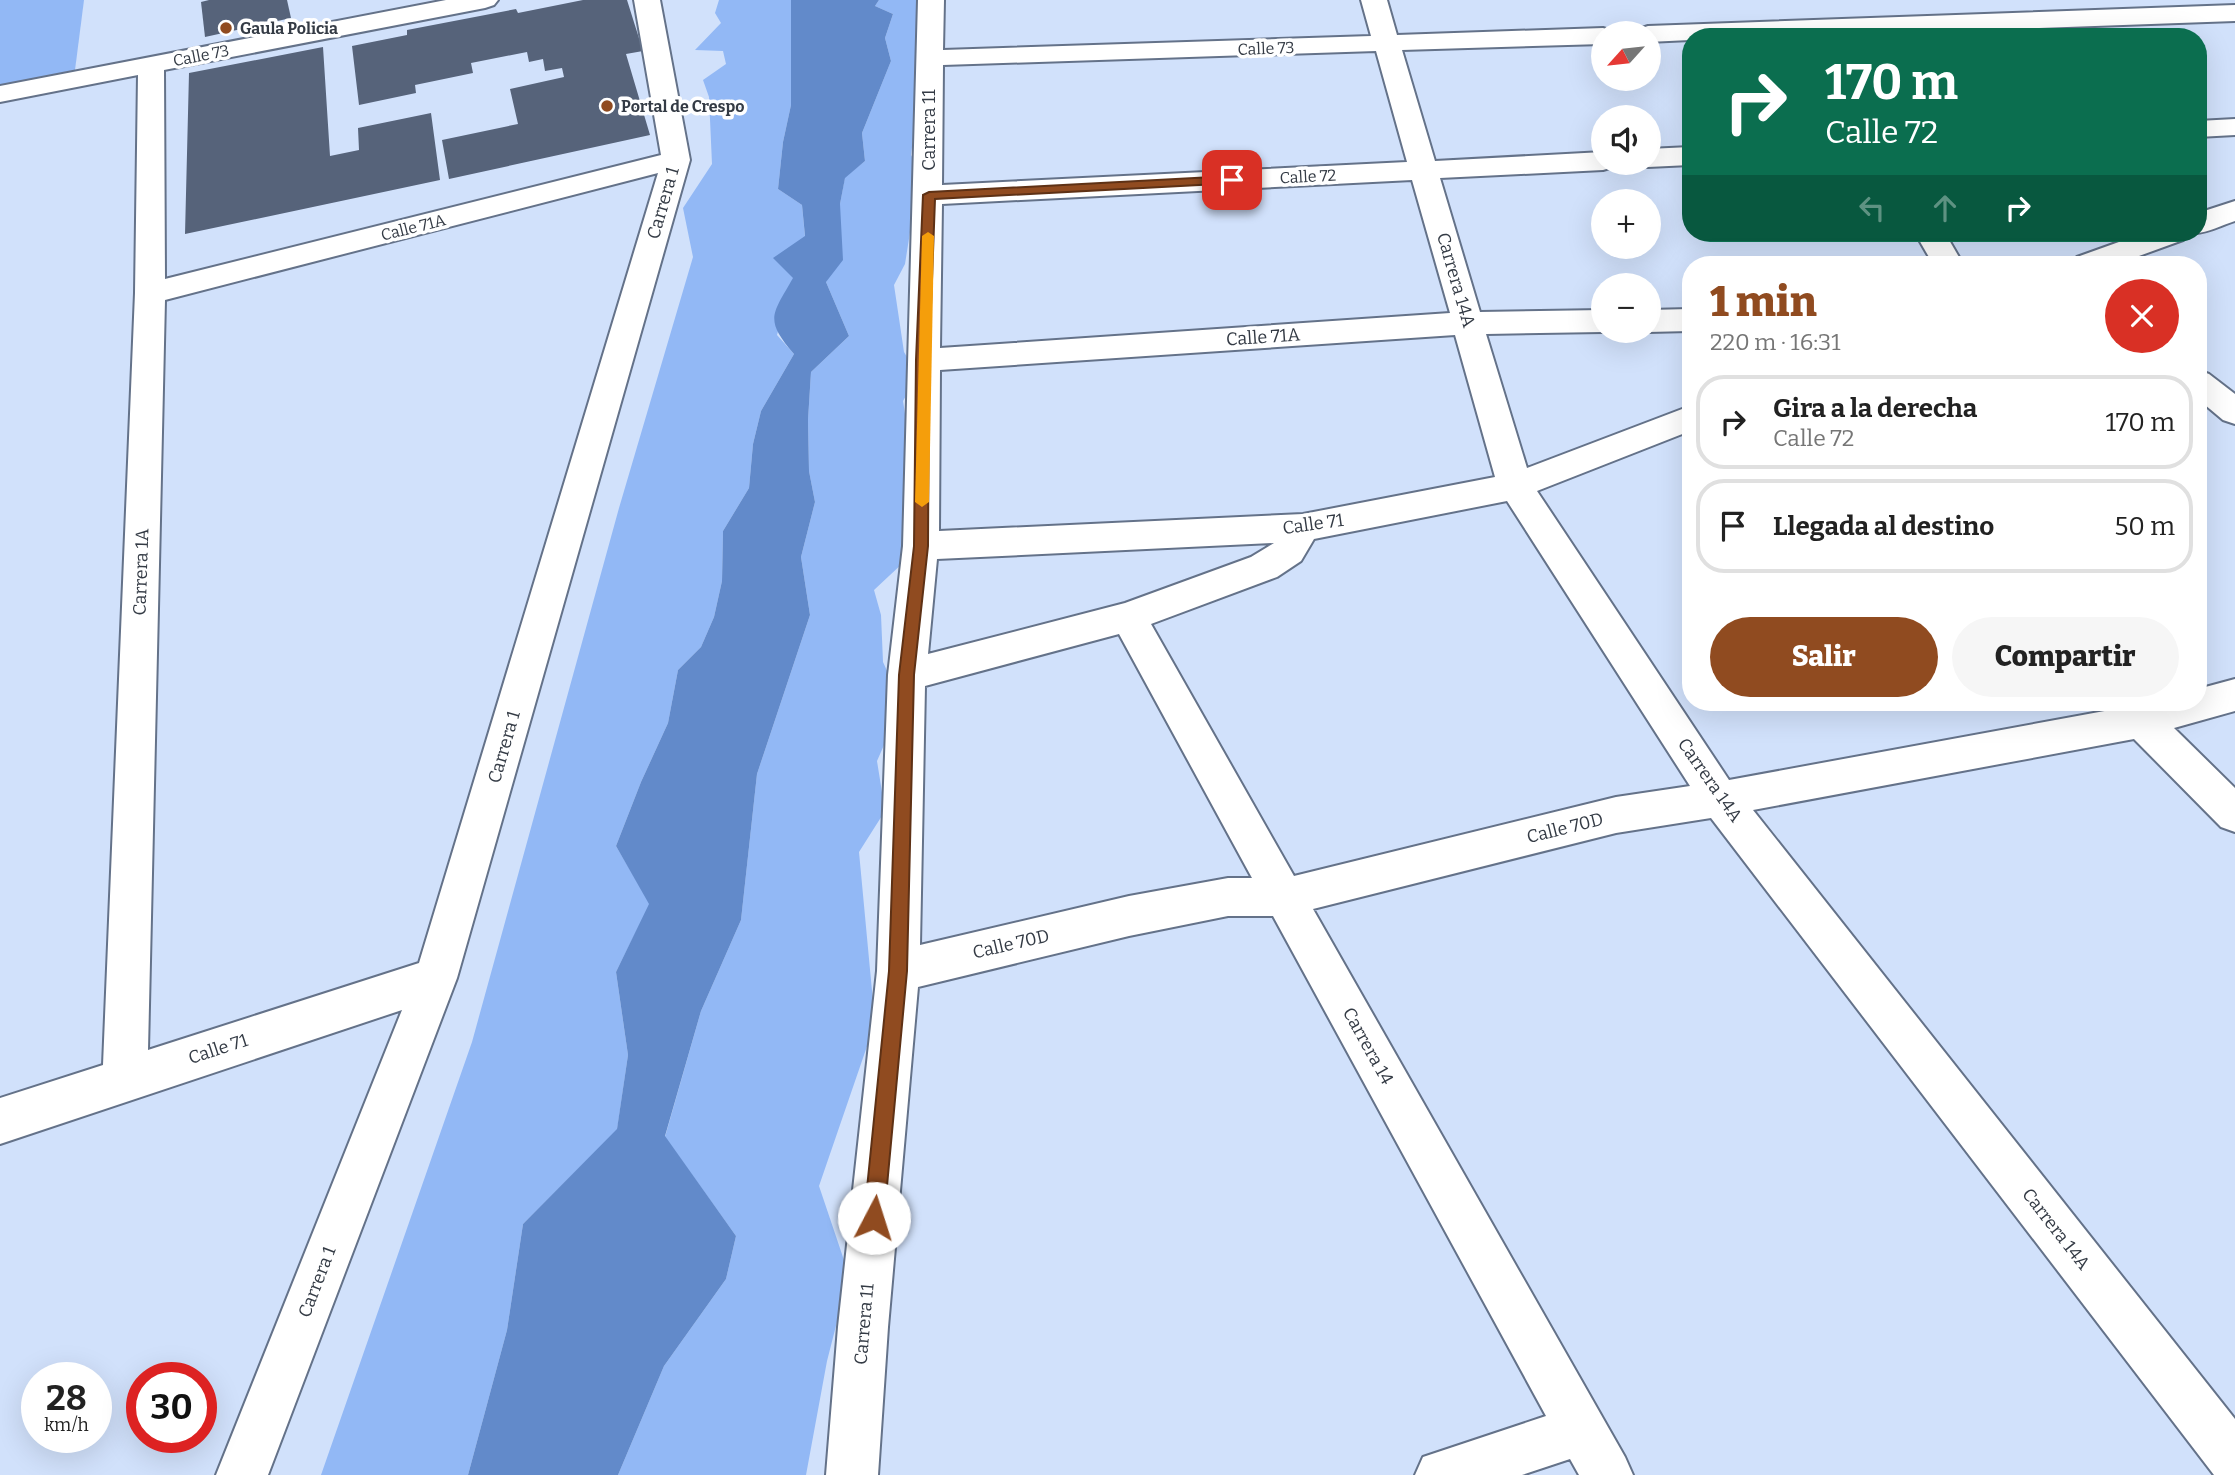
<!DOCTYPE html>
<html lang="es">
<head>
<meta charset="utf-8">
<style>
  :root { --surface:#fff; --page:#f6f6f6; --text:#222; --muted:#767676; --line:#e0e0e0; --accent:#904b20 }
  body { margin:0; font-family:Bitter,serif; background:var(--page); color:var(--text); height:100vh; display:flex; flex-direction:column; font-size:26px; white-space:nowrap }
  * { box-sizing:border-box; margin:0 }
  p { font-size:23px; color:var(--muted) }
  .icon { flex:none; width:38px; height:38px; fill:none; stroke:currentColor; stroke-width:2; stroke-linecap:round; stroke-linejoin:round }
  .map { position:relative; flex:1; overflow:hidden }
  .panel { position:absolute; left:1682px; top:256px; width:525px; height:455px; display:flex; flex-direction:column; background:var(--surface); border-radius:28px; box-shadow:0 7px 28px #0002 }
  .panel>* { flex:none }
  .banner { position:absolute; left:1682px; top:28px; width:525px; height:214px; border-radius:28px; box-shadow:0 7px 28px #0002; background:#0b6e4f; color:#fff; overflow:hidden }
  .needle { width:46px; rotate:243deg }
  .buttons { position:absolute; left:1591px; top:21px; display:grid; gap:14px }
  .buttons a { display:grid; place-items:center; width:70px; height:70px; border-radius:50%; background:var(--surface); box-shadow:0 7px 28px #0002; font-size:35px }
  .speed { position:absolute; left:21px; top:1362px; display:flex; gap:14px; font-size:35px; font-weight:700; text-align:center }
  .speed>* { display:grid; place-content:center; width:91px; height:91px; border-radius:50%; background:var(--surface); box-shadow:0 7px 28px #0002; line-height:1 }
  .speed small { font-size:18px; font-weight:400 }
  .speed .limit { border:10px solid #d22; background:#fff; color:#111 }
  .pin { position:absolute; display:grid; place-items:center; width:60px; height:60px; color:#fff; margin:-30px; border-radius:14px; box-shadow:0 4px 10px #0006 }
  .me { position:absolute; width:77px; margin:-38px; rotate:5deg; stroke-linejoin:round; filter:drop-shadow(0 0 5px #0008) }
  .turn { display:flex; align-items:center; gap:24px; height:147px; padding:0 28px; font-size:32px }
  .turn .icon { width:91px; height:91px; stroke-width:2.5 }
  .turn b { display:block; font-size:49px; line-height:60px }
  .lanes { display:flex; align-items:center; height:66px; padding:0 28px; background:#0003; justify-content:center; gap:35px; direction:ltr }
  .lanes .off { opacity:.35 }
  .round { display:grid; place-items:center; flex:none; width:74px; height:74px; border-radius:37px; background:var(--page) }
  .head { display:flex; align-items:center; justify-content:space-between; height:119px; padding:0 28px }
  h1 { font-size:42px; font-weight:800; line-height:52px; color:var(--accent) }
  .primary-button { display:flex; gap:14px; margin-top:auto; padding:14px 28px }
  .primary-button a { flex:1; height:80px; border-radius:42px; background:var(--accent); color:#fff; font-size:28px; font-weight:800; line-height:80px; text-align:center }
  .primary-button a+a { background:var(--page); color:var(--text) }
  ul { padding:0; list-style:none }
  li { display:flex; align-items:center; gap:21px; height:94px; margin:0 14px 10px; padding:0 14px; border:4px solid var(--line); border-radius:28px }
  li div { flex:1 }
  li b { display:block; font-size:26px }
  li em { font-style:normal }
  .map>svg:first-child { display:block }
  .green { fill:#92b8f5 }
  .water { fill:#628aca }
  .building { fill:#56637a }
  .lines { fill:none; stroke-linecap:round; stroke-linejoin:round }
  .minor-casing { stroke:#647289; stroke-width:4 }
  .minor { fill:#fff; fill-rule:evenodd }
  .route { fill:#904b20; stroke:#5e3115; stroke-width:2 }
  .slow { fill:#f59e0b }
  .poi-dot { fill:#904b20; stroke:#fff; stroke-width:2.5 }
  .labels { text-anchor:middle; stroke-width:7; stroke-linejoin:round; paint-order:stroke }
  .far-poi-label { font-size:16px; font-weight:bold; fill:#343b45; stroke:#fff; text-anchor:start }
  .far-street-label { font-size:16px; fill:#343b45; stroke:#fff }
  .street-label { font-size:18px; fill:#343b45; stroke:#fff }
</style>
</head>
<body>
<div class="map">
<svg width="2235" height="1475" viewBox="0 0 2235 1475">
  <rect width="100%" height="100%" fill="#d1e1fb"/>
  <g class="green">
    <polygon points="0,0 84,0 75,70 0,85"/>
    <polygon points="719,0 791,0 791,105 783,142 778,189 802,205 805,237 777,335 794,354 761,411 753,444 749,488 723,531 722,581 714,617 701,647 678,670 668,723 641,782 616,846 650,904 616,972 628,1055 617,1130 523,1224 507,1330 468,1475 321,1475 472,1042 619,508 693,257 683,208 712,164 709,97 703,80 726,64 723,51 695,50 721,23 715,13"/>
    <polygon points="879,0 931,0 911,155 924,179 922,198 911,226 905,264 894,285 904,352 918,375 903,401 911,451 903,484 920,547 874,590 881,615 883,662 902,704 877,761 885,811 859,852 875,1023 819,1186 849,1275 827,1361 806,1475 618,1475 664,1366 726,1279 736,1236 665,1137 701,1011 741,920 757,774 810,615 801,557 815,502 809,471 808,420 811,372 849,336 826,282 840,230 840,204 845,177 865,161 862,133 891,61 885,38 893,14 875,6"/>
  </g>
  <path class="water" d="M791,0H879L875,6L893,14L885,38L891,61L862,133L865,161L845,178L840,204L843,260L826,282L849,336L811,372L808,420L809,471L815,502L801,557L810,615L757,774L741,920L701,1011L665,1136L736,1236L726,1279L664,1366L618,1475H468L507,1330L523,1224L617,1129L628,1055L616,972L649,904L616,846L641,782L668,723L678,670L701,647L714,617L722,581L723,531L749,488L753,444L761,411L794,354C764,319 772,315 793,278L773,258L805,236L802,205L778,189L783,142L791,105Z"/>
  <g class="building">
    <polygon points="209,0 287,0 291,18 205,37 201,2"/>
    <polygon points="583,0 627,0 643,51 626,54 650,135 449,179 442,140 518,124 510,89 564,77 562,68 545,71 543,59 529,62 527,52 471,63 473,73 415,85 416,93 359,105 352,46 407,35 407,30 516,9 518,13"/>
    <polygon points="323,47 330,156 359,150 358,128 431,113 440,180 185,234 189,73"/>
  </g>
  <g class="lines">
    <defs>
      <g id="minor">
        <path d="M446,0H498L494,5L485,8L164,70L165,279L661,155L634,0H660L690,160L457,978L268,1475H216L402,1010L0,1144V1098L103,1065L135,293L138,75L0,102V86ZM658,173L419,963L148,1050L165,300Z"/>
        <path d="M918,0H944L943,50L1371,36L1361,0H1387L1397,35L1603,28L1612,31L1614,33H1603V44L1402,50L1435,161L1603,152V163H1616L1613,167L1603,170L1440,178L1480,312L1603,310V331H1607L1603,332L1486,334L1527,468L1690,406V431L1537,491L1729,780L2110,710L2111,702H2198V689L2235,679V711L2174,728L2235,788V832L2221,827L2134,739L1753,810L2235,1419V1475H2214L1711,818L1616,833L1313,909L1625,1457L1633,1475H1579L1570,1459L1522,1475H1415L1423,1457L1546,1416L1273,916H1228L1129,936L918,987L888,1327L878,1475H826L838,1327L877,971L888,675L903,546ZM1376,51L1407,162L942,185L943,65ZM1412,180L1450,313L940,348L942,204ZM1455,335L1495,477L1303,514L939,531L940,370ZM1507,501L1690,786L1616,797L1294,876L1151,624L1277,577L1301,561L1314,539ZM1274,543L1251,557L1125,603L928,654L937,559ZM1119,634L1252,878H1228L1129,896L920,945L925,686Z"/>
        <polygon points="2235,5 2235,21 1786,37 1690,37 1690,40 1648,42 1648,33 1636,33 1639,29 1648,26"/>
        <polygon points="2235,119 2235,135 2198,137 2198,121"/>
        <polygon points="1690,147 1690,165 1648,167 1637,163 1648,163 1648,149"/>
        <path d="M2235,201V221C2222,225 2208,233 2195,233H2198V213Z"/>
        <polygon points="1915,233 1945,233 1963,264 1933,264"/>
        <polygon points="2144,233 2188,233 2183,240 2117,264 2073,264 2077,257"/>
        <polygon points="1690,309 1690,331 1648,332 1644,331 1648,331 1648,310"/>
        <polygon points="2198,370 2209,374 2235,394 2235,424 2223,420 2198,399"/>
      </g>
    </defs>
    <use href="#minor" class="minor-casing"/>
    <use href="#minor" class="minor"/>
  </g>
  <polygon class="route" points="1232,176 1236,177 1236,183 935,199 929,360 928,546 914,675 907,971 884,1218 881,1225 874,1227 867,1225 864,1218 889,971 899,675 914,546 916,360 923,195 929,192"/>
  <polygon class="slow" points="928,232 934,236 929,502 922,507 915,502 922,236"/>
  <g class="poi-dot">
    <circle cx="226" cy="28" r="7"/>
    <circle cx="607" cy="106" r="7"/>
  </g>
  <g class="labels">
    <g class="far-poi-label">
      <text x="240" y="34">Gaula Policia</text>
      <text x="621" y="112">Portal de Crespo</text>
    </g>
    <g class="far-street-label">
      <text transform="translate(1266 48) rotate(-2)" y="6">Calle 73</text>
      <text transform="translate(201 55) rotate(-11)" y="6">Calle 73</text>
      <text transform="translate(1308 176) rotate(-3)" y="6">Calle 72</text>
      <text transform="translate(413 227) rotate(-14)" y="6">Calle 71A</text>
    </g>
    <g class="street-label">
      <text transform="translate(929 130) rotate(-90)" y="6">Carrera 11</text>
      <text transform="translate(663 203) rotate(-74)" y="6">Carrera 1</text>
      <text transform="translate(1456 280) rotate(74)" y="6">Carrera 14A</text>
      <text transform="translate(1263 337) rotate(-4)" y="6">Calle 71A</text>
      <text transform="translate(1313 524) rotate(-8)" y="6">Calle 71</text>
      <text transform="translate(141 572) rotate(-88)" y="6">Carrera 1A</text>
      <text transform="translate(504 747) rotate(-74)" y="6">Carrera 1</text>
      <text transform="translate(1710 780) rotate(55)" y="6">Carrera 14A</text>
      <text transform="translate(1565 828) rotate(-14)" y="6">Calle 70D</text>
      <text transform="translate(1011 944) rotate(-13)" y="6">Calle 70D</text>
      <text transform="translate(1368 1046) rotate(61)" y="6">Carrera 14</text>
      <text transform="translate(218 1049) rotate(-18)" y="6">Calle 71</text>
      <text transform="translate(2056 1229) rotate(52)" y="6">Carrera 14A</text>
      <text transform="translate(317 1282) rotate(-69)" y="6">Carrera 1</text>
      <text transform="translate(864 1324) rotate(-85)" y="6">Carrera 11</text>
    </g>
  </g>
</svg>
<div class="buttons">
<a><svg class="needle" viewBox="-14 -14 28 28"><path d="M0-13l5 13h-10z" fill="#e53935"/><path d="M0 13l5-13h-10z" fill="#767676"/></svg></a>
<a><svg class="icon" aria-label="sound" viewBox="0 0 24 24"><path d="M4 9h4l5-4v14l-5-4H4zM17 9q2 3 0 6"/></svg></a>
<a>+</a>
<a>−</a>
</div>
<div class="speed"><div>28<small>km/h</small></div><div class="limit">30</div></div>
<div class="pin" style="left:1232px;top:180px;background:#d93025"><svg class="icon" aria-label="arrive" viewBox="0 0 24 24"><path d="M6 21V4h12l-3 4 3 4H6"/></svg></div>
<svg class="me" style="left:874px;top:1218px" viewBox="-20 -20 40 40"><circle r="19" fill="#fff"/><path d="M0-13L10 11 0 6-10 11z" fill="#904b20"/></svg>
<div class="banner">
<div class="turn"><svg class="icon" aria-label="right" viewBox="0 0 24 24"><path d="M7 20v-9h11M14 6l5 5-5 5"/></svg><div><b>170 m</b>Calle 72</div></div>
<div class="lanes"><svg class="icon off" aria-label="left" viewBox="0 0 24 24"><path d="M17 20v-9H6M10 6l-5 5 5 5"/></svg><svg class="icon off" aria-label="ahead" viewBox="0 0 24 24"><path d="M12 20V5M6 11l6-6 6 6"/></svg><svg class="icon" aria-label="right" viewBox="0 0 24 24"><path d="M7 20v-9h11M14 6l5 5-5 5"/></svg></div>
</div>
<section class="panel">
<div class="head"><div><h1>1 min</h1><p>220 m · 16:31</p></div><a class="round" style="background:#d93025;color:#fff"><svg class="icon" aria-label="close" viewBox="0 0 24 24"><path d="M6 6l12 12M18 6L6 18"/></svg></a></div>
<ul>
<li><svg class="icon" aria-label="right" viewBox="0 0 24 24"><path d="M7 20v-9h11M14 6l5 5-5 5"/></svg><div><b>Gira a la derecha</b><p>Calle 72</p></div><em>170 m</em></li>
<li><svg class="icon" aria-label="arrive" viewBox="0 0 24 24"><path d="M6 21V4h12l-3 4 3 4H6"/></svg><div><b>Llegada al destino</b></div><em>50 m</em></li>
</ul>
<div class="primary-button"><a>Salir</a><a>Compartir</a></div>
</section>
</div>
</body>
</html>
